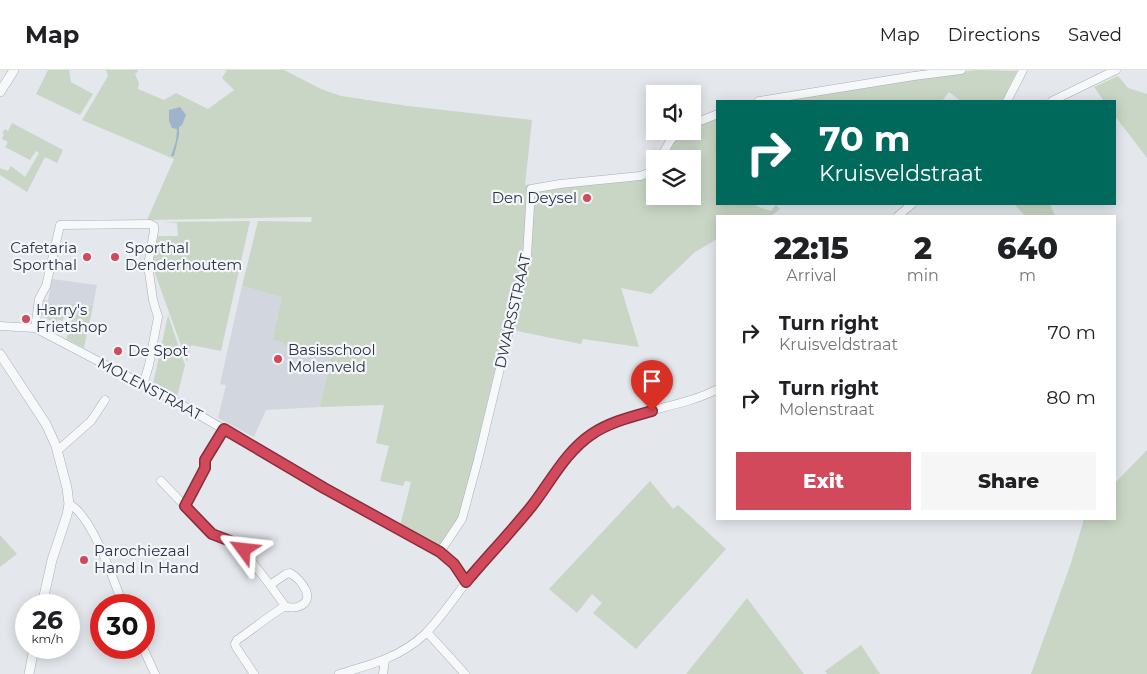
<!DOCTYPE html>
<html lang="en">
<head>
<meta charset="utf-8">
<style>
  :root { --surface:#fff; --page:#f6f6f6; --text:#202124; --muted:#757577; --line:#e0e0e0; --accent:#d1495b }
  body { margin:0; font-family:Montserrat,sans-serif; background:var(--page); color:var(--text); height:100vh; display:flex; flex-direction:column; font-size:19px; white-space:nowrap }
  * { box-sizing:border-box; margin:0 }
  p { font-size:16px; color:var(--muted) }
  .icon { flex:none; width:28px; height:28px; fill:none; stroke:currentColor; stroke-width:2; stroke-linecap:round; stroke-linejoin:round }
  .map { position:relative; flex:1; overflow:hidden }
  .panel { position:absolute; left:716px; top:145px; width:400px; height:305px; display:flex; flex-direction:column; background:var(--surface); border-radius:0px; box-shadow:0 2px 12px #0003 }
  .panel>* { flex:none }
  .hud { position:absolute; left:716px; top:30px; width:400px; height:105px; border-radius:0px; box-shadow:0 2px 12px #0003; background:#00695c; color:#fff; overflow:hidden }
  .buttons { position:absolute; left:646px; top:15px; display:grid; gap:10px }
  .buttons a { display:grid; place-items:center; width:55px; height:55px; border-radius:0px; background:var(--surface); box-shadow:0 2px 12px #0003; font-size:25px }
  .speed { position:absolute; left:15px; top:524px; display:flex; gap:10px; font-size:25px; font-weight:700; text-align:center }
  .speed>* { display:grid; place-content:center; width:65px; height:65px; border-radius:50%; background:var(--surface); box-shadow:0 2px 12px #0003; line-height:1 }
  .speed small { font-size:12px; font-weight:400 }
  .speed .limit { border:8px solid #d22; background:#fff; color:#111 }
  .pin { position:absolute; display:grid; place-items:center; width:42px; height:42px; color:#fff; margin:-51px -21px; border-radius:50% 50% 50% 0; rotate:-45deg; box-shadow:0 0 5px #0007 }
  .pin .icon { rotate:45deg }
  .me { position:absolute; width:55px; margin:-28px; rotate:300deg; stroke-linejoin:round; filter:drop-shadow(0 0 4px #0008) }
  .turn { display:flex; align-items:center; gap:18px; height:105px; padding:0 20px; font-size:22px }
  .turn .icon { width:65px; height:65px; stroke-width:2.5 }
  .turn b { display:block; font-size:35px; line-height:42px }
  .eta { display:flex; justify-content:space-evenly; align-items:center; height:85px; text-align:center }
  .eta b { font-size:30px; font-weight:800; line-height:35px }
  .primary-button { display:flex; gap:10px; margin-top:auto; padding:10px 20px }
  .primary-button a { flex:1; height:58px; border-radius:0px; background:var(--accent); color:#fff; font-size:20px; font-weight:800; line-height:58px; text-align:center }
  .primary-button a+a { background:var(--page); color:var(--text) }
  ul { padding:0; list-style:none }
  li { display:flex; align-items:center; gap:15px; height:65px; padding:0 20px }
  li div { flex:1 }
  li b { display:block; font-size:19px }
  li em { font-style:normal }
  header { display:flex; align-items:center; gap:30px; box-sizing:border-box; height:70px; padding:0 25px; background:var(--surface); border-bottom:1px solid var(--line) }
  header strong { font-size:24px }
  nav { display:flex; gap:28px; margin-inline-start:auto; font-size:18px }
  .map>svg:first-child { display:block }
  .built { fill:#d2d6de }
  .green { fill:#c9d6c5 }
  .water { fill:#9fb4cc }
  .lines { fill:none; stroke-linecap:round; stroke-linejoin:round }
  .minor-casing { stroke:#a9aeb7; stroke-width:9 }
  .tertiary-casing { stroke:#a9aeb7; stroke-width:10 }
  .minor { stroke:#f7f8fa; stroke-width:8 }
  .tertiary { stroke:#f7f8fa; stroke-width:9 }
  .route-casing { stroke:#882f3b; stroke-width:12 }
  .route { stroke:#d1495b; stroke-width:9 }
  .poi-dot { fill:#d1495b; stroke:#f4f6f9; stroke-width:2 }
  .labels { text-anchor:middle; stroke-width:4.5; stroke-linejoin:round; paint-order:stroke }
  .poi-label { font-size:15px; fill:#2b3445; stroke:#f4f6f9; text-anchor:start }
  .street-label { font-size:15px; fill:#2b3445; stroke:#f4f6f9 }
</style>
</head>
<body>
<header>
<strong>Map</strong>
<nav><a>Map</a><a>Directions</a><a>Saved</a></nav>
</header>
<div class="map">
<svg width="1147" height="604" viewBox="0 0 1147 604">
  <rect width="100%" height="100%" fill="#e4e7ec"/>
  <g class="built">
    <polygon points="52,209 97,215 93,236 71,233 70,236 51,234 51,237 49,237 47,249 41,246 44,230 48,231"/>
    <polygon points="242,216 283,227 284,275 331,286 320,337 266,340 254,367 218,348 226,315 220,314"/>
  </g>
  <g class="green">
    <polygon points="48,0 69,0 71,12 93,24 80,45 36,24"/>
    <polygon points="106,0 137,0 138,2 135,4 139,13 138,19 164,30 176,23 208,39 234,20 222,8 227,0 284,0 321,19 341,26 408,36 532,50 525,115 639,103 647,100 655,91 655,126 692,126 692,89 657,89 684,61 692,61 693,56 717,46 718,134 755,134 756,136 771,141 776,135 780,139 771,146 718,146 717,169 695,182 651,224 621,218 639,277 583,269 581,274 512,260 528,194 520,192 460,449 440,476 400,456 411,412 405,411 403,416 380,411 389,376 376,373 384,335 320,337 331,286 283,275 284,272 273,270 282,227 242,216 258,151 311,152 312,147 147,150 174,89 82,50 108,6"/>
    <polygon points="977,0 1017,1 1002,31 961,31 949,22 942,31 774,31 907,9"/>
    <polygon points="1118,6 1128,18 1147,24 1147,88 1115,46 1115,31 1104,31 1094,17"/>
    <polygon points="12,53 63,80 57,93 45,87 27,122 0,105 0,98 8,101 11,96 25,107 39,83 36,81 30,90 5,77 8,72 2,69 4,64 2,63 5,59 8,61"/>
    <polygon points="1014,134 1050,134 1055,146 1025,146"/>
    <polygon points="250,151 221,281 191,275 187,292 152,195 158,166 178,166 177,153 162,152"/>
    <polygon points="70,233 93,236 84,278 66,269 71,257 70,256 72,250 65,246 62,251 58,249 56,253 47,249 49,237 51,237 51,234 70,236"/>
    <polygon points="168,245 185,295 177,327 153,314"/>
    <polygon points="1147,380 1147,604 1031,604 1071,493 1084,449 1115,449 1115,413"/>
    <polygon points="650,411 673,439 678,435 726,479 636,579 593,543 602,533 592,524 577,543 549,519"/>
    <polygon points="0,465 17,484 0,497"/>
    <polygon points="747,528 804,604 686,604"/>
    <polygon points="861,575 880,604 827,604 825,601"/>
  </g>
  <polygon class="water" points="180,37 186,45 182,55 179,57 179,65 174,86 171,86 176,71 177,59 172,58 169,51 169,40"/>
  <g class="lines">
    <defs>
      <g id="minor">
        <polyline points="759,31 914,6 961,0"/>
        <polyline points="1007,31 1023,0"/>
        <polyline points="1052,31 1116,0"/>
        <polyline points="692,54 718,44"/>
        <polyline points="660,89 670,71 680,61"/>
        <polyline points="898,146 912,134"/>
        <path d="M0,256L35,258L182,335L323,417L440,482L454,494L466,513C453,529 440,549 425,564C401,587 370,595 339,604"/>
        <polyline points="35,258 39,229 46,216 60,155 150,154 154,156 154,161 148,195 153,230 158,247 149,295 143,315"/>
        <polyline points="57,381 91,351 105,330"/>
        <path d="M161,411L212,464L238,474L270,515L286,504L290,503C302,510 318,531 297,537C291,539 287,535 282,538C266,548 252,560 237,570L235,574L236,577L254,604"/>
        <path d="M69,434C92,445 114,511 123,535"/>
        <polyline points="185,436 205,398 205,390 224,359"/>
        <polyline points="440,482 462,449 478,390 527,186 531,119 560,114 640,106 651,102 655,96"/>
        <path d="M466,513C487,487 510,463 531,437C553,409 569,376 602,358C637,339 681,338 718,319"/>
        <polyline points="270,515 285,536"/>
        <polyline points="427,562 465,604"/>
        <polyline points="143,578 155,604"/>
        <polyline points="383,604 385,590"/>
      </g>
      <g id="tertiary">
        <polyline points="0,22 14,0"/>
        <polyline points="0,284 46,354 56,376 67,418 69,434 67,445 52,490 42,535"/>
        <polyline points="29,604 34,578"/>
      </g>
    </defs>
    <use href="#minor" class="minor-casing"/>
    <use href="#tertiary" class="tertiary-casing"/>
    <use href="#minor" class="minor"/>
    <use href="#tertiary" class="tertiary"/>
  </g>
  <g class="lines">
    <defs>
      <path id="route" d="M244,480L238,474L212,464L185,436L205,398V390L224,359L324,418L440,482L454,494L466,512C487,487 510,463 531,437C550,413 565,382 592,364C610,352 631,347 652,341"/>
    </defs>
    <use href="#route" class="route-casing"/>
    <use href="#route" class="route"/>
  </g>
  <g class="poi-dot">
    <circle cx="587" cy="128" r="5"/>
    <circle cx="87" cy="187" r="5"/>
    <circle cx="115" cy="187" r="5"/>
    <circle cx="26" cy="249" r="5"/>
    <circle cx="118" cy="281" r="5"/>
    <circle cx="278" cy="289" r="5"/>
    <circle cx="84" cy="490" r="5"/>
  </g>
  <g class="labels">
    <g class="poi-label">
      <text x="577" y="133" text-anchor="end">Den Deysel</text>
      <text x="77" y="183" text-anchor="end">Cafetaria<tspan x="77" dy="17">Sporthal</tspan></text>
      <text x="125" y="183">Sporthal<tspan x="125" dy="17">Denderhoutem</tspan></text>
      <text x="36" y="245">Harry's<tspan x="36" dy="17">Frietshop</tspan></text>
      <text x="288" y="285">Basisschool<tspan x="288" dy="17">Molenveld</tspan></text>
      <text x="128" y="286">De Spot</text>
      <text x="94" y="486">Parochiezaal<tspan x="94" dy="17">Hand In Hand</tspan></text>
    </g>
    <g class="street-label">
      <text transform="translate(513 241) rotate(-77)" y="5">DWARSSTRAAT</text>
      <text transform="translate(150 319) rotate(28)" y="5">MOLENSTRAAT</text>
    </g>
  </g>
</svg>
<div class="buttons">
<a><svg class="icon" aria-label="sound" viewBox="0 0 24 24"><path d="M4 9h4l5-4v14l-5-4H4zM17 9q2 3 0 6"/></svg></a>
<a><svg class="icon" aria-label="layers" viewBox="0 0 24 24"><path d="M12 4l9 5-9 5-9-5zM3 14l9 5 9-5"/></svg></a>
</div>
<div class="speed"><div>26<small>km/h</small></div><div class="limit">30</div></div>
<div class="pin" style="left:652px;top:341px;background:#d93025"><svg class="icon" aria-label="arrive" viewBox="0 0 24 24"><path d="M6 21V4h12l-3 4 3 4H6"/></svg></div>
<svg class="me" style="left:244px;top:480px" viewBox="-20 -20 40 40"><path d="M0-17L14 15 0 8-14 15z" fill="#d1495b" stroke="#fff" stroke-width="4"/></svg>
<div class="hud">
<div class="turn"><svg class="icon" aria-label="right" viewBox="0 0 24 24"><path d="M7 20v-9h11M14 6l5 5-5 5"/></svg><div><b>70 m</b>Kruisveldstraat</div></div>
</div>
<section class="panel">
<div class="eta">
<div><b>22:15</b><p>Arrival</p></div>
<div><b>2</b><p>min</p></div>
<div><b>640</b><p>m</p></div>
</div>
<ul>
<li><svg class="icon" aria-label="right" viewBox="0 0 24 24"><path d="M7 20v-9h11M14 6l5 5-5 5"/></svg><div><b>Turn right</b><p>Kruisveldstraat</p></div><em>70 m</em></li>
<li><svg class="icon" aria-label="right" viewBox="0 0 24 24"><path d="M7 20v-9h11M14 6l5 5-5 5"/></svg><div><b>Turn right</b><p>Molenstraat</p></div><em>80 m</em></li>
</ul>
<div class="primary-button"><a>Exit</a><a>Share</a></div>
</section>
</div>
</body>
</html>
